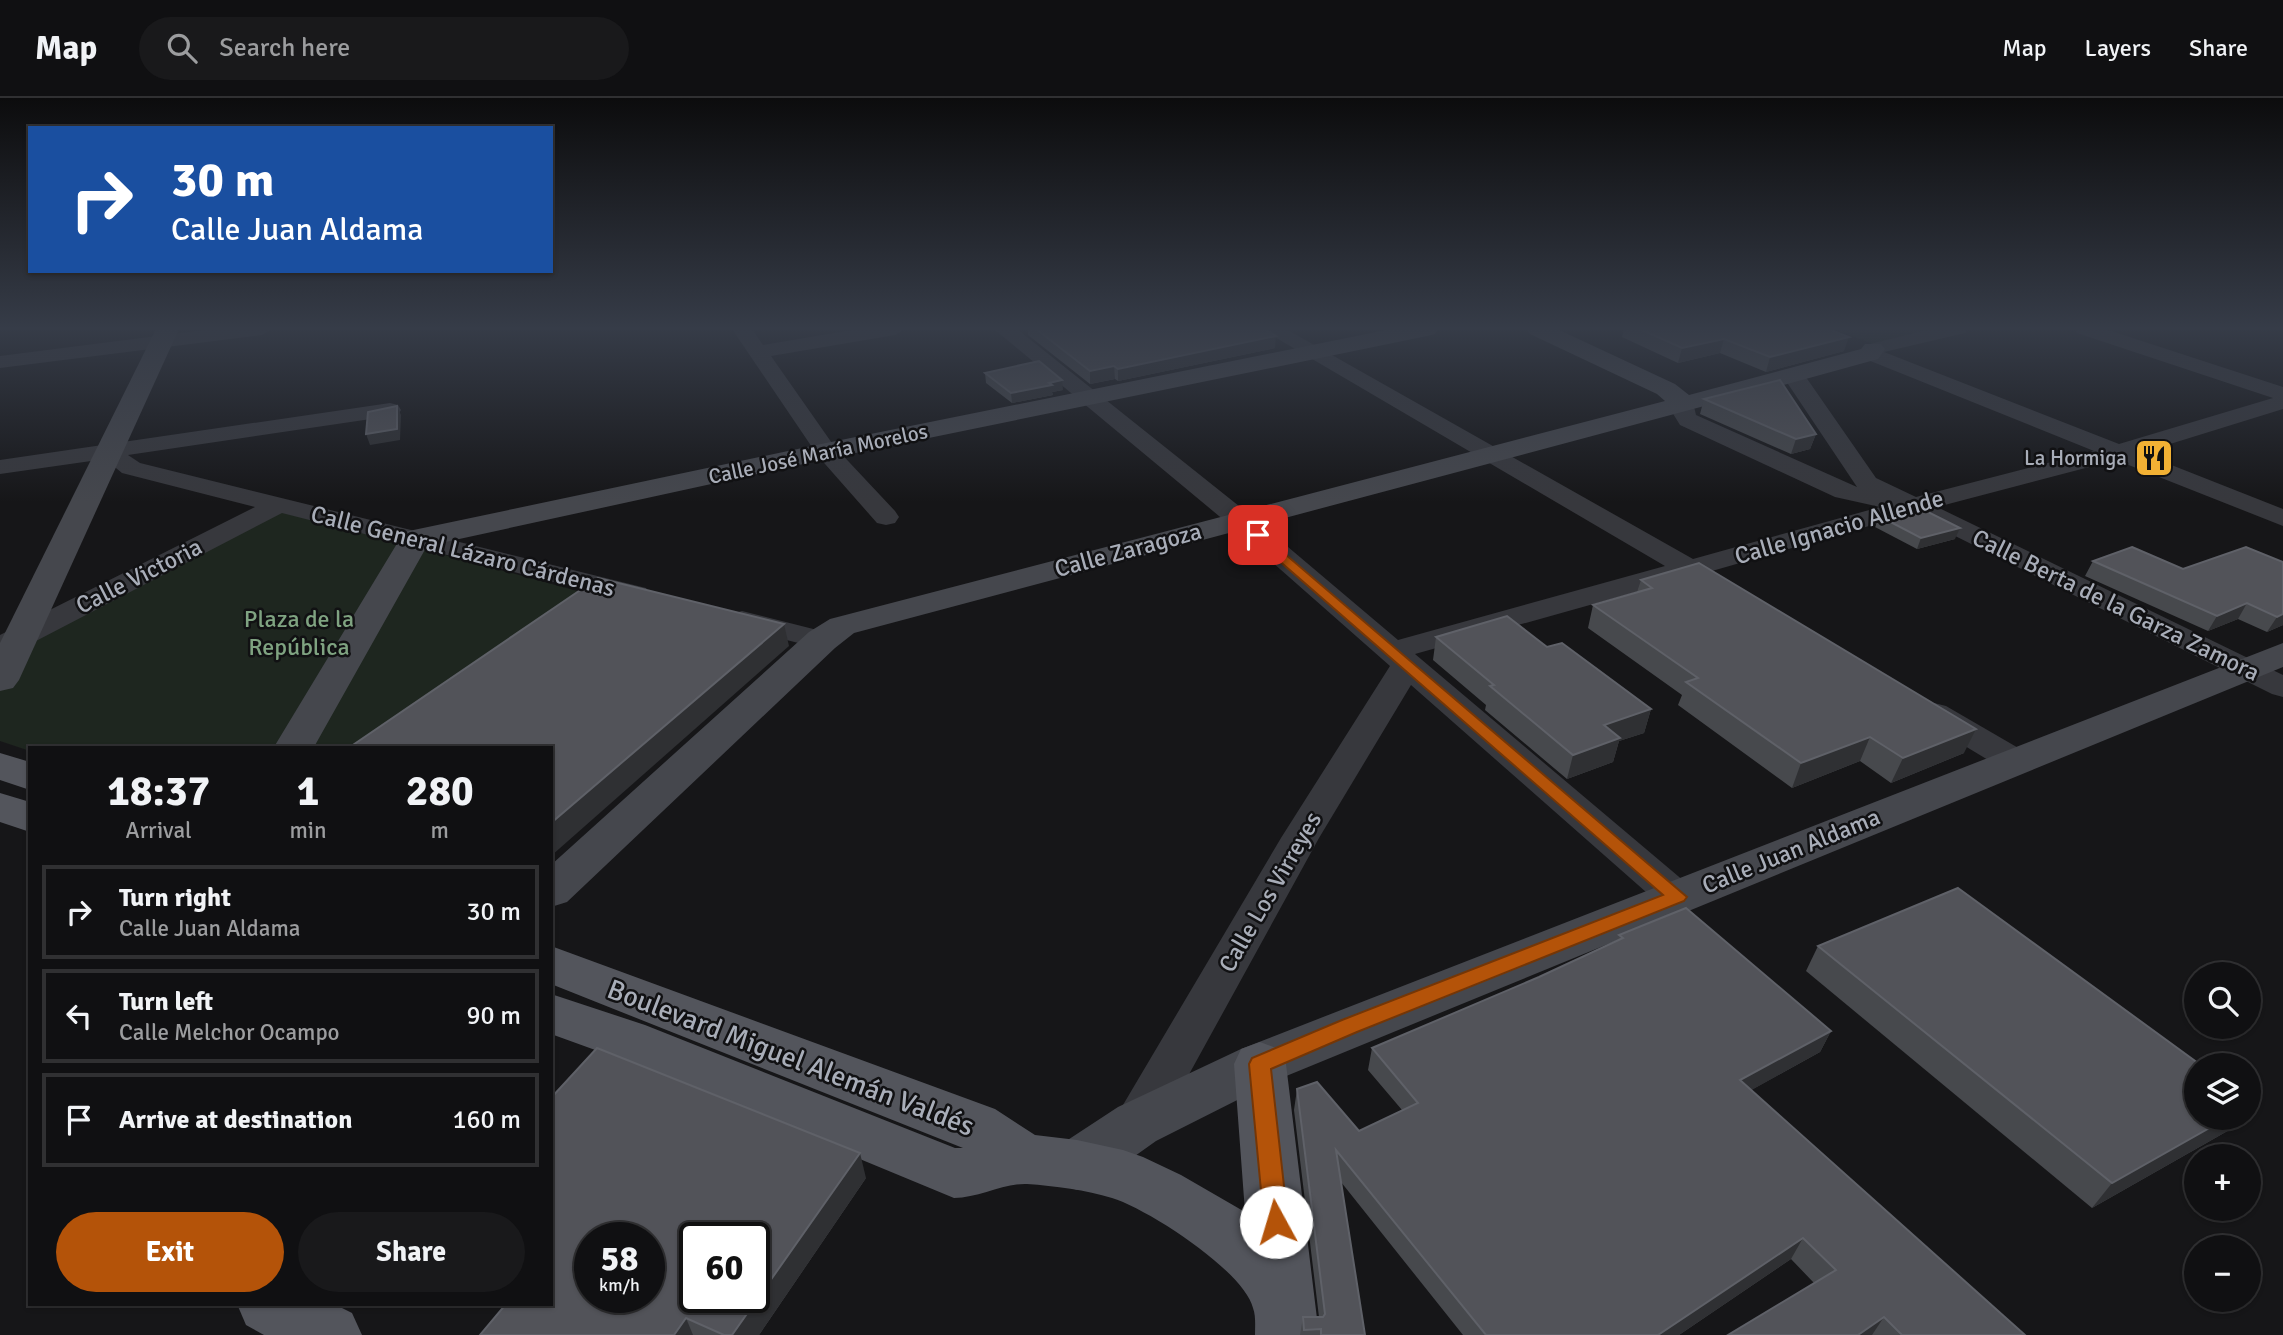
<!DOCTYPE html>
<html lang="en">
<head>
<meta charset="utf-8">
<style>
  :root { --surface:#101012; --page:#19191b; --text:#f1f3f6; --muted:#9c9d9f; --line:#303032; --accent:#b45309 }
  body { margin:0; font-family:Signika,sans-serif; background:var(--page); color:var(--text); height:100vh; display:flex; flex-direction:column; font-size:26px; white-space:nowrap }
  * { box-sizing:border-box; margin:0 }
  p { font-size:23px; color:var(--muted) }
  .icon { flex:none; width:38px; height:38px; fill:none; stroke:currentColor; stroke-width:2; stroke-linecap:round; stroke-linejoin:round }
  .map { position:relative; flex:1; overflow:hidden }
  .side { position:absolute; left:28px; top:648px; width:525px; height:560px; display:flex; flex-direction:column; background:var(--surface); border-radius:0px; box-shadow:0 2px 5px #0004,0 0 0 2px var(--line) }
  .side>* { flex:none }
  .banner { position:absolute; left:28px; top:28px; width:525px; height:147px; border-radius:0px; box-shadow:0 2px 5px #0004,0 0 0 2px var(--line); background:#1a4fa0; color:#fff; overflow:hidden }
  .tools { position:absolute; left:2184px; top:864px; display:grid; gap:14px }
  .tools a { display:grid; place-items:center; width:77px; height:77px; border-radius:50%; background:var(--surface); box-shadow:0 2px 5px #0004,0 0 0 2px var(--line); font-size:35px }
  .speed { position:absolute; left:574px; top:1124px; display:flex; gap:14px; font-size:35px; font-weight:700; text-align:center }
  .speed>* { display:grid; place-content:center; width:91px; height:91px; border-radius:50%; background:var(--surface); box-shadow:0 2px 5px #0004,0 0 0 2px var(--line); line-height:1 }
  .speed small { font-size:18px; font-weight:400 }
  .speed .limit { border:4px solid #111; border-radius:10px; background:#fff; color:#111 }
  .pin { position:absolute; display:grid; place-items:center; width:60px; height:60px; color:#fff; margin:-30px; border-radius:14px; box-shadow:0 4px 10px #0006 }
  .me { position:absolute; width:77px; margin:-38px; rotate:354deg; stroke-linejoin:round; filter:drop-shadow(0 0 5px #0008) }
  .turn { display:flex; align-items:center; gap:24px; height:147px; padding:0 28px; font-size:32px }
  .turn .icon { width:91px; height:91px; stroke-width:2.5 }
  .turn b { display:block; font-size:49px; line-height:60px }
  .eta { display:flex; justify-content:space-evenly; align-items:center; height:119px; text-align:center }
  .eta b { font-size:42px; font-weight:700; line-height:49px }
  .action { display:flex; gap:14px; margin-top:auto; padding:14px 28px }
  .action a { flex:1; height:80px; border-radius:42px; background:var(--accent); color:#fff; font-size:28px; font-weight:700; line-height:80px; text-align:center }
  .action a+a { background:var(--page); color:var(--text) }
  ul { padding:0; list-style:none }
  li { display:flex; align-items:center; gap:21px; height:94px; margin:0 14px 10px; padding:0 14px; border:4px solid var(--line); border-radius:0px }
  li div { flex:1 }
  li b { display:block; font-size:26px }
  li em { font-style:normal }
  header { display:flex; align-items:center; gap:42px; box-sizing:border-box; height:98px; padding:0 35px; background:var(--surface); border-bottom:2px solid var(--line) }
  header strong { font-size:33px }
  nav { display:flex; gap:38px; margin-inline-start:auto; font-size:24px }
  .search { width:490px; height:63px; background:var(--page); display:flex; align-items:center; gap:18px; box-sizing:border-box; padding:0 24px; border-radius:38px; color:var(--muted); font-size:26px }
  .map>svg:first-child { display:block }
  .green { fill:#1e261f }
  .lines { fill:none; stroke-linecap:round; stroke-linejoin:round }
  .minor { fill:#37383d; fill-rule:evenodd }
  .secondary { fill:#45474d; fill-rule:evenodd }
  .primary { fill:#53555c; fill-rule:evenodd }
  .wall { fill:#47494d }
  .shaded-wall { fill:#2f3033 }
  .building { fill:#525359; stroke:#5f6168; stroke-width:2; fill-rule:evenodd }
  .route { fill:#b45309; stroke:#753606; stroke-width:2 }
  .labels { text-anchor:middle; stroke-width:5; stroke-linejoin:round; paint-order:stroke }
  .far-street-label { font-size:21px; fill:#a8adb8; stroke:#111113 }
  .far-poi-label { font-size:21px; fill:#a8adb8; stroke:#111113; text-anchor:end }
  .street-label { font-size:24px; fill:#a8adb8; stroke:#111113 }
  .park-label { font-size:24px; fill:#7fa381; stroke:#111113 }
  .near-street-label { font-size:28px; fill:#a8adb8; stroke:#111113 }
</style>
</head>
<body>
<header>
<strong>Map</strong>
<div class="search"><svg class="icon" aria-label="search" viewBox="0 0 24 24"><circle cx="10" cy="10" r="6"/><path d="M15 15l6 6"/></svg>Search here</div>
<nav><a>Map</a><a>Layers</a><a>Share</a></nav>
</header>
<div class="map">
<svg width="2283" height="1237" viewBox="0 0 2283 1237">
  <rect width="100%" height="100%" fill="#161618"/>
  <g class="green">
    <polygon points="1833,231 1940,231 1876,247"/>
    <polygon points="284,413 603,500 394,649 30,649 30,653 0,643 0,559"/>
  </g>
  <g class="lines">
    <g class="minor">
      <polygon points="212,231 272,231 262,237 0,270 0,258"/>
      <polygon points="732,231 752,231 763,247 858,231 905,231 895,237 771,258 834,348 895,413 899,419 895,425 886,427 877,425 818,358"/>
      <polygon points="994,231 1017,231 1249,416 1398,542 1665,468 1261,231 1286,231 1693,461 1880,409 1835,399 1680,327 1672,314 1676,300 1692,300 1696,317 1857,389 1782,277 1785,272 1801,272 1876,380 1916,399 2094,353 1863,260 1860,256 1866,247 1931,231 1968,231 1965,235 1884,254 2119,346 2273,300 2077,235 2074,231 2105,231 2283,289 2283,311 2141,355 2283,411 2283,428 2116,362 1937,409 2283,577 2283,599 2272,596 1911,416 1712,473 1715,477 1711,483 1701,485 1686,480 1415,556 1691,789 1697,799 1691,809 1677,813 1663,809 1411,587 1319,740 1154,1040 1137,1046 1120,1040 1113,1026 1120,1012 1281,740 1390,568 1231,428"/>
      <polygon points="390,305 398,307 401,312 398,317 128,357 140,365 646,490 650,496 646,502 636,505 282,415 11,556 0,558 0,537 255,409 122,375 105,361 0,376 0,362"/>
      <polygon points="742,513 833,536 837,542 833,548 822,551 731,528 727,522 731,516"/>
      <polygon points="1934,605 1946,608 2027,655 2032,663 2027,671 2015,674 2003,671 1922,622 1917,615 1922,608"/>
    </g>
    <g class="secondary">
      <polygon points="156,231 179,231 19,582 13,590 0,593 0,545"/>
      <polygon points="1391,231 1438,231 1435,236 1427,238 826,361 427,448 314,649 274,649 404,434 826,345"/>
      <polygon points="1527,231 1557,231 1675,286 1689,297 1861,251 1865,246 1881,246 1885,251 1878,261 1802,282 854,535 835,550 567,804 551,809 551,767 809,534 830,521 1665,303 1657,296 1530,236"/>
      <polygon points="2283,545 2283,569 1279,981 1156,1043 1097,1085 1077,1092 1057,1085 1049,1067 1057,1049 1118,1009 1241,951"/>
    </g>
    <g class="primary">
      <polygon points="0,655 30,664 30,692 0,682"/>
      <polygon points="0,695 30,704 30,734 0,724"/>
      <path d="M551,848L995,1011L1035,1037L1077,1042L1123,1052L1143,1059L1181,1077L1245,1114L1234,966L1241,951L1260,944L1279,951L1286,966L1319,1237H1255C1255,1229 1256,1218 1253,1210C1244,1173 1148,1111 1112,1100C1086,1092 1055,1088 1027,1086C1004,1085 979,1100 954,1100L609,957L551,936V896L645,927L955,1050H963L551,886Z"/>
      <polygon points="237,1206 334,1206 352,1215 362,1237 264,1237 246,1227"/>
    </g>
  </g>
  <g class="wall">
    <polygon points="1028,231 1265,231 1275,250 1118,283 1115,281 1090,286 1028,237"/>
    <polygon points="1624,231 1828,231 1844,253 1766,274 1720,255 1678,265 1622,239"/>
    <polygon points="985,275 1063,292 1052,294 1053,297 1012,305 986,285"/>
    <polygon points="1704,301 1816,336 1810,351 1791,356 1700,316"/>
    <polygon points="1879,418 1955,441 1917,451 1875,429"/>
    <polygon points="2246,449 2283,527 2267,534 2238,521 2208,533 2085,478 2093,463 2183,471"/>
    <polygon points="1641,482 1964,655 1891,685 1860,663 1792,690 1678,607 1682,597 1588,530 1593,507 1637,494"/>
    <polygon points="1436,539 1547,549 1651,611 1644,635 1619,643 1613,664 1567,681 1485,612 1486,607 1433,562"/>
    <polygon points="1619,837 1831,933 1820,954 1751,992 2025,1237 1728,1237 1814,1185 1791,1161 1679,1237 1463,1237 1341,1084 1365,1237 1300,1237 1303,1219 1319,1219 1294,1012 1297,991 1359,1033 1402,1012 1368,972 1372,950 1539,879 1617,843"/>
    <polygon points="1818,848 2231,1031 2092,1110 1806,873"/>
    <polygon points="866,1080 759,1237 480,1237"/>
  </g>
  <g class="shaded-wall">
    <polygon points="1276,238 1275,250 1118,283 1118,271"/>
    <polygon points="1849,239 1844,253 1766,274 1770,259"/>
    <polygon points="1724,241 1720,255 1678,265 1682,250"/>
    <polygon points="1114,268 1115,281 1090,286 1090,273"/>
    <polygon points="1062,282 1063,292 1052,294 1053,297 1012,305 1011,295"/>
    <polygon points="397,308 401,317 400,342 370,347 366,336"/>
    <polygon points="1816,336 1810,351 1791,356 1796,341"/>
    <polygon points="1960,430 1955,441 1917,451 1921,440"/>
    <polygon points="2247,505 2238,521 2208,533 2217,518"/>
    <polygon points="2283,516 2283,527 2267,534 2277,519"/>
    <polygon points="784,526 789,548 551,758 551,725"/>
    <polygon points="1651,611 1644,635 1619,643 1613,664 1567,681 1573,657 1604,627"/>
    <polygon points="1976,631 1964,655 1891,685 1903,660"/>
    <polygon points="1870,639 1860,663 1792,690 1801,665"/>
    <polygon points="1831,933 1820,954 1730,1004 1740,982"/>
    <polygon points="2227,1020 2241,1020 2231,1031 2092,1110 2112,1085"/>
    <polygon points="860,1055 866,1080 759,1237 732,1237"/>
    <polygon points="1803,1140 1791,1161 1679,1237 1658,1237"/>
    <polygon points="1884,1219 1872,1237 1858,1237"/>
    <polygon points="686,1220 693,1237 674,1237"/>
  </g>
  <g class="building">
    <polygon points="1036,231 1265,231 1276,238 1118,271 1114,268 1090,273"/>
    <polygon points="1640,231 1828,231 1849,239 1770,259 1724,241 1682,250"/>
    <polygon points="1039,263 1062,282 1049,285 1052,287 1011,295 985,275"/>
    <polygon points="1780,282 1816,336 1796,341 1704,301"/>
    <polygon points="397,308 397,331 366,336 368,314"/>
    <polygon points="1916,408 1960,430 1921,440 1879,418"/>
    <polygon points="2132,449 2183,471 2246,449 2283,464 2283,516 2277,519 2247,505 2217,518 2093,463"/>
    <polygon points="1699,465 1976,631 1903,660 1870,639 1801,665 1686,584 1698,580 1593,507 1652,490 1641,482"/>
    <polygon points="598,480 784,526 551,725 551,649 350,649"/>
    <polygon points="1507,518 1547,549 1562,545 1651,611 1604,627 1620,640 1573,657 1490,588 1494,587 1436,539"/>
    <polygon points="1958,790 2202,968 2196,968 2196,1020 2227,1020 2112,1085 1818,848"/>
    <polygon points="1686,810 1831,933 1740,982 2025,1237 1902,1237 1884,1219 1858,1237 1728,1237 1836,1172 1803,1140 1658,1237 1486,1237 1336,1052 1365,1237 1321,1237 1321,1231 1304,1232 1303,1219 1323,1219 1325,1216 1297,991 1317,984 1359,1033 1418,1005 1372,950 1539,879 1623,840 1619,837"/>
    <path d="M597,950L860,1055L732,1237H724L686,1220L674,1237H480L506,1206H551V1000ZM590,1139H649V1199H590ZM695,1139H754V1199H695Z"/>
    <polygon points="2249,1002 2254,1005 2249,1008"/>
  </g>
  <linearGradient id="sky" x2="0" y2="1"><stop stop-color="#0c0c0d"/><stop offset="0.57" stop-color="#363c48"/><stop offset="1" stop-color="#363c48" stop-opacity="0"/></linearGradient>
  <rect width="2283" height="404" fill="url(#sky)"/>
  <polygon class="route" points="1258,433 1687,799 1684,803 1357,934 1271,971 1288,1124 1285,1131 1276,1135 1267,1131 1264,1124 1249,966 1252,960 1342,922 1663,797 1253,440 1253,434"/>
  <defs>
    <symbol id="restaurant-square" viewBox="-11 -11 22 22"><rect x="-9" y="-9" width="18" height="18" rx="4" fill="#f2b134" stroke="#111113"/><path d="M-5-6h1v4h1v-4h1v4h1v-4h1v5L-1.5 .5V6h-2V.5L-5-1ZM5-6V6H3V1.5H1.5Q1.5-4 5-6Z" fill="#111"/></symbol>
  </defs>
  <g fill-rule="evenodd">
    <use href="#restaurant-square" x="2132" y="338" width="44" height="44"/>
  </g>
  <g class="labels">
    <g class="far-street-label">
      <text transform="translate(818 356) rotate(-12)" y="7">Calle José María Morelos</text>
    </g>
    <g class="far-poi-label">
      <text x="2127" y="367">La Hormiga</text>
    </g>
    <g class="street-label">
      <text transform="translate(1839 429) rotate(-16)" y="8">Calle Ignacio Allende</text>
      <text transform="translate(1128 452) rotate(-15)" y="8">Calle Zaragoza</text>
      <text transform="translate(463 453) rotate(14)" y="8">Calle General Lázaro Cárdenas</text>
      <text transform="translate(139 478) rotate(-27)" y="8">Calle Victoria</text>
      <text transform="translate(2116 507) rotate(26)" y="8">Calle Berta de la Garza Zamora</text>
      <text transform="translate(1791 753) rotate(-22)" y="8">Calle Juan Aldama</text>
      <text transform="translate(1270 794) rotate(-60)" y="8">Calle Los Virreyes</text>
    </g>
    <g class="park-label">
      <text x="299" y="529">Plaza de la<tspan x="299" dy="28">República</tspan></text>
    </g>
    <g class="near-street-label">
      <text transform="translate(791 959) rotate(21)" y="10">Boulevard Miguel Alemán Valdés</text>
    </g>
  </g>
</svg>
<div class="tools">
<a><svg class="icon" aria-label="search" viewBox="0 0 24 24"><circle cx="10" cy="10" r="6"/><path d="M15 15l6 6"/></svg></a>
<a><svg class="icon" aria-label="layers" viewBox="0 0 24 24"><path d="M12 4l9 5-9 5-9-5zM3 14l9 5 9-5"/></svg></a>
<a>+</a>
<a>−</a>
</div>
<div class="speed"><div>58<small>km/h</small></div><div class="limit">60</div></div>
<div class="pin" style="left:1258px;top:437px;background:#d93025"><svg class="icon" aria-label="arrive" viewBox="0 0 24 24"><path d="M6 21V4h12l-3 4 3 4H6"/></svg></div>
<svg class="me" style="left:1276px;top:1124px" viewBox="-20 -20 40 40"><circle r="19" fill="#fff"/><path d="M0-13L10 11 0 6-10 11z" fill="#b45309"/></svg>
<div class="banner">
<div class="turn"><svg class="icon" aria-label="right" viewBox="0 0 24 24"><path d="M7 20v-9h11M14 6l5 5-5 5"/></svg><div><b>30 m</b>Calle Juan Aldama</div></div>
</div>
<section class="side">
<div class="eta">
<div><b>18:37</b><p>Arrival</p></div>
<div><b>1</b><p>min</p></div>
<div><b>280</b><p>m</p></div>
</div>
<ul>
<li><svg class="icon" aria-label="right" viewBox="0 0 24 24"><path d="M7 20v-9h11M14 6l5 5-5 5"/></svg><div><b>Turn right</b><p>Calle Juan Aldama</p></div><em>30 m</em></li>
<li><svg class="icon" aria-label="left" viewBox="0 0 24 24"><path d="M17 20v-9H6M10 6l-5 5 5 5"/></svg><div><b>Turn left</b><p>Calle Melchor Ocampo</p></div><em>90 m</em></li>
<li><svg class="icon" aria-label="arrive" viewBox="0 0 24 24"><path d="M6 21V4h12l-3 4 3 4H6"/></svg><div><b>Arrive at destination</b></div><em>160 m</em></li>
</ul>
<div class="action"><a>Exit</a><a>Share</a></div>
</section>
</div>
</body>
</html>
